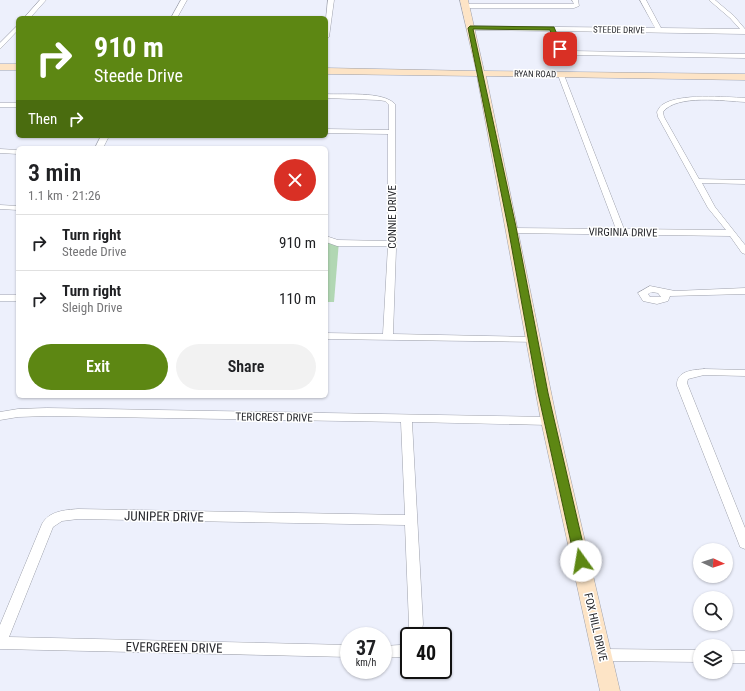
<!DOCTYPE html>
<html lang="en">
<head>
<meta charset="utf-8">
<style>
  :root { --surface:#fff; --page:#f2f2f2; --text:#202124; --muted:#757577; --line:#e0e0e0; --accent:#5d8713 }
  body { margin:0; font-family:"Roboto Condensed",sans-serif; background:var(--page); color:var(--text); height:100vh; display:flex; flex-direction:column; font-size:15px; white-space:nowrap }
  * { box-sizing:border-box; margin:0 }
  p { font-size:13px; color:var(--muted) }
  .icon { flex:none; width:22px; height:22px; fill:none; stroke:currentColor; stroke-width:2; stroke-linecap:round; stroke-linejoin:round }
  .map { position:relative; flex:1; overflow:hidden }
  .side { position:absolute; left:16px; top:146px; width:312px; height:252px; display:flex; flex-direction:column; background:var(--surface); border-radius:6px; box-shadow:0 1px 3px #0004 }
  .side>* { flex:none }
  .top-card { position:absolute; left:16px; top:16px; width:312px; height:122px; border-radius:6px; box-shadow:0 1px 3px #0004; background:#5d8713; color:#fff; overflow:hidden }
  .needle { width:26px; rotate:93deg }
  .buttons { position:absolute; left:693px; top:543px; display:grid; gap:8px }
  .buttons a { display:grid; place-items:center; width:40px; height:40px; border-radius:50%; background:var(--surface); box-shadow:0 1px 3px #0004; font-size:20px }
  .speed { position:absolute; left:340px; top:627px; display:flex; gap:8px; font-size:20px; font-weight:700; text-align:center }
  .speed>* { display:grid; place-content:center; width:52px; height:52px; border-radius:50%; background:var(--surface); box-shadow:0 1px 3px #0004; line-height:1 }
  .speed small { font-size:10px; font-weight:400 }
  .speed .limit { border:2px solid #111; border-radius:6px; background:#fff; color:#111 }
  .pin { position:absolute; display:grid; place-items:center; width:34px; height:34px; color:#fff; margin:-17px; border-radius:8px; box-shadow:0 2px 6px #0006 }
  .me { position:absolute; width:44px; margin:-22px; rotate:347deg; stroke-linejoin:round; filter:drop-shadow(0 0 3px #0008) }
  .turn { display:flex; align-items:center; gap:14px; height:84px; padding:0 12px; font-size:18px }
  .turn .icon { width:52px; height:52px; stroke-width:2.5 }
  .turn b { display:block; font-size:28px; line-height:34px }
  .then { display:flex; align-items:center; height:38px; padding:0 12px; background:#0003; gap:8px; font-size:15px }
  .round { display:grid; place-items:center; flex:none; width:42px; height:42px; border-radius:21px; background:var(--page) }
  .headline { display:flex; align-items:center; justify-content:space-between; height:68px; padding:0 12px }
  h1 { font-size:24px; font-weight:600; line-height:30px }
  .action { display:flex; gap:8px; margin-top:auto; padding:8px 12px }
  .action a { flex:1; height:46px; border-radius:24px; background:var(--accent); color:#fff; font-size:16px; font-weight:600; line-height:46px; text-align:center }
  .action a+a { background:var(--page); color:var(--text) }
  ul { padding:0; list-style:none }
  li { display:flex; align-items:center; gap:12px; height:56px; padding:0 12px; border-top:1px solid var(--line) }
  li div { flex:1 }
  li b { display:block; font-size:15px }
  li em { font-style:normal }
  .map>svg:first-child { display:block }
  .green { fill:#b1d7b3 }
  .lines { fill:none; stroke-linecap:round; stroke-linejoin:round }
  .street-casing { stroke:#9ea1ac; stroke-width:1 }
  .secondary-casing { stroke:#9ea1ac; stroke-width:1 }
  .street { fill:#fff; fill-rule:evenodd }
  .secondary { fill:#fde4c6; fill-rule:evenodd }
  .route { fill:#5d8713; stroke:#3c580c }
  .labels { text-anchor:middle; stroke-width:3; stroke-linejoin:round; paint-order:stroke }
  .far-street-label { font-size:9px; fill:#27282d; stroke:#fff }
  .street-label { font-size:11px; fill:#27282d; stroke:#fff }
  .near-street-label { font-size:13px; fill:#27282d; stroke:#fff }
</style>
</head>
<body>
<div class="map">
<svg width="745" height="691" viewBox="0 0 745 691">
  <rect width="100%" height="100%" fill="#edf0fc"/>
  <polygon class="green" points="326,241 339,241 334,302 326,302"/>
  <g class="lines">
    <defs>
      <g id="street">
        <polygon points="40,0 46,0 30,18 24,18"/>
        <polygon points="181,0 187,0 177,18 171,18"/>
        <polygon points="328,0 334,0 329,37 326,39 326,18"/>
        <polygon points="572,0 578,0 579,6 574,8 466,8 463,6 466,4 574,4"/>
        <polygon points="640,0 646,0 661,28 740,29 730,18 709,0 715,0 734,16 745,29 745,34 556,31 563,48 572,51 745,54 745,58 571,55 558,50 550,31 470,30 467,28 470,26 655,28"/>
        <polygon points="18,25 18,30 0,49 0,43"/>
        <path d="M559,74L564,75L624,229L726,230L708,208L658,117L657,112C658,110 660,106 662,105C678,93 726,97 745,98V102C725,101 676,94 663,112L664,117L699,179L745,180V184L702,183L715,207L745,245V254L742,253L730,236L510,233L509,231L513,228L616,229L558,75Z"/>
        <path d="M326,94C344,95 383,91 395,104L396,249L393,334L534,337L539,340L538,342L326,339V333L383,334L388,246H337L326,242V236L338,240L388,241V134L326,133V129L389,130V105L385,101L378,100L326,98Z"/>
        <rect x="0" y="103" width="18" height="4"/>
        <polygon points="101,136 109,136 103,148 95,148"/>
        <polygon points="0,149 18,150 18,154 0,153"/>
        <polygon points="0,205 18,206 18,210 0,209"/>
        <path d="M650,286L675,291L745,288V294L670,296L668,301L657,304L643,301L638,293ZM652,292L658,293L661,297H650L648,294Z"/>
        <rect x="0" y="295" width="18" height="6"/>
        <path d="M704,369L745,370V376L704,375L688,379L687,383L745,528V549L740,547L739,544L677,386C676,371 692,370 704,369Z"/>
        <path d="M47,408L549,417L553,418L555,421L553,424L549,425L412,422L423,624L421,636H409V640L407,636L409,624L405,525L78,519L62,521L53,527L9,637L349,645V657L0,649V625L42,524C49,511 65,510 78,509L405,515L401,422L47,416L18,417L0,420V412L18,409Z"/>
        <polygon points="409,641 409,654 402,657 383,658 383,646 400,645"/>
        <polygon points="603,649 700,650 700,662 603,661 598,659 596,655 598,651"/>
        <rect x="726" y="651" width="19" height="12"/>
      </g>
      <g id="secondary">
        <polygon points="460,0 468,0 484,71 745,74 745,80 486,76 557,421 620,691 600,691 541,421 477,76 326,74 326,68 476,71"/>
        <rect x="0" y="64" width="18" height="6"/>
      </g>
    </defs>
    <use href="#street" class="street-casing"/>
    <use href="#secondary" class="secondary-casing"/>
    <use href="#street" class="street"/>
    <use href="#secondary" class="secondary"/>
  </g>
  <polygon class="route" points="470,26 554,27 563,49 560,51 557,49 550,30 473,29 516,227 548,393 587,561 585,565 581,566 577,565 575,561 538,393 508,227 468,28"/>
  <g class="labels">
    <g class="far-street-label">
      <text transform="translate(619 30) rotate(1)" y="3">STEEDE DRIVE</text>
      <text transform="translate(535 74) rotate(1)" y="3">RYAN ROAD</text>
    </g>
    <g class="street-label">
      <text transform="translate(392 217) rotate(-90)" y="4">CONNIE DRIVE</text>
      <text transform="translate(623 232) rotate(1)" y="4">VIRGINIA DRIVE</text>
      <text transform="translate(274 417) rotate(1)" y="4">TERICREST DRIVE</text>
      <text transform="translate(596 627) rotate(77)" y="4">FOX HILL DRIVE</text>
    </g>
    <g class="near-street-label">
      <text transform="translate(164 516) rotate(1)" y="5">JUNIPER DRIVE</text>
      <text transform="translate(174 647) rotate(1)" y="5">EVERGREEN DRIVE</text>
    </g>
  </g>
</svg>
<div class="buttons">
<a><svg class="needle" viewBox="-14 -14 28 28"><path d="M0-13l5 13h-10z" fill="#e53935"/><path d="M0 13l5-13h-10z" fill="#757577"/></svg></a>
<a><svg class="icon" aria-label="search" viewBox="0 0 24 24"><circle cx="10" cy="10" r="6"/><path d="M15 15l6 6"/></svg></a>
<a><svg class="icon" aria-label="layers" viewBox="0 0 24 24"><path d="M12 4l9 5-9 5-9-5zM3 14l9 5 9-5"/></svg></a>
</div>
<div class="speed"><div>37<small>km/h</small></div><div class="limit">40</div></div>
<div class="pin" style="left:560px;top:49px;background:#d93025"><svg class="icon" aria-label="arrive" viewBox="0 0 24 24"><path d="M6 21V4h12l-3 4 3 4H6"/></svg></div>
<svg class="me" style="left:581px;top:561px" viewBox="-20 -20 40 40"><circle r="19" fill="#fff"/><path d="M0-13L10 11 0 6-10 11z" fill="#5d8713"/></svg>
<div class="top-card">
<div class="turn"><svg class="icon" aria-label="right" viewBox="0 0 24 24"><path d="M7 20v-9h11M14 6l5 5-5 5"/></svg><div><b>910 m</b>Steede Drive</div></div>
<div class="then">Then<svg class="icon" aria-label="right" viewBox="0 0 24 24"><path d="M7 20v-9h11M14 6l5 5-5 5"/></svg></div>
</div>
<section class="side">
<div class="headline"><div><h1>3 min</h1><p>1.1 km · 21:26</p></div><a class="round" style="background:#d93025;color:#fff"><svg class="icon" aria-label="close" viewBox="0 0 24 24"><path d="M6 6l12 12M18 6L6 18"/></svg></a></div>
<ul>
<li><svg class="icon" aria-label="right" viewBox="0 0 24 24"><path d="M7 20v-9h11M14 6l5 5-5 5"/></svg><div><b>Turn right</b><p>Steede Drive</p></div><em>910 m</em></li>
<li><svg class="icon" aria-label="right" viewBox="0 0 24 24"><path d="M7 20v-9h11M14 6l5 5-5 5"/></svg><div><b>Turn right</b><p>Sleigh Drive</p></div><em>110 m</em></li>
</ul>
<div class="action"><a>Exit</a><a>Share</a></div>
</section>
</div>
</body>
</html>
